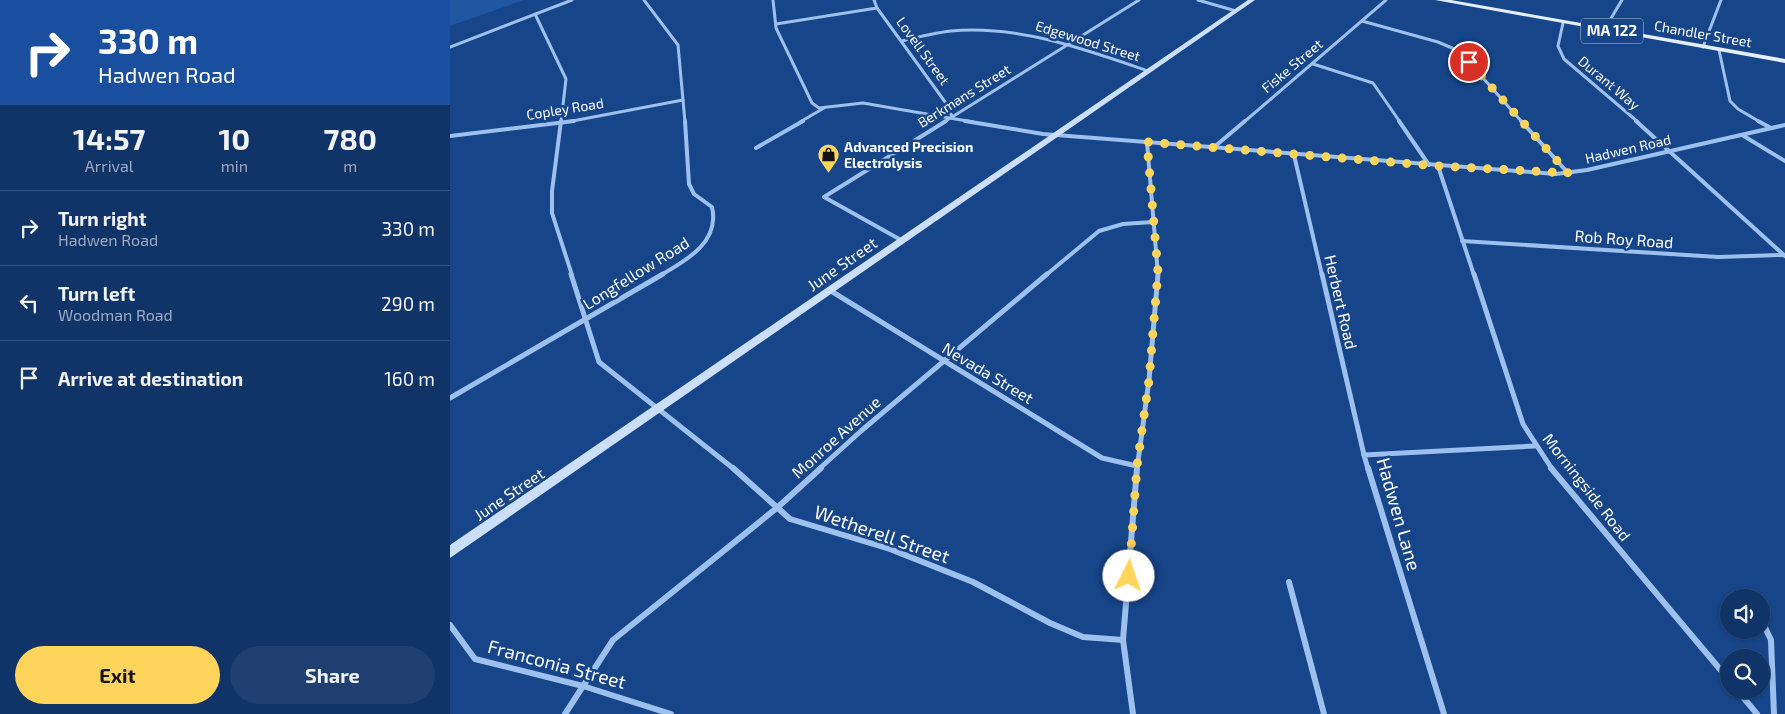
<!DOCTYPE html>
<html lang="en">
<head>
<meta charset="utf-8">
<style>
  :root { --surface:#103467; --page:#1e3f70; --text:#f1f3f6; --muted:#9caac0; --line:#304f7b; --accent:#ffd45b }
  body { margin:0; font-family:"Exo 2",sans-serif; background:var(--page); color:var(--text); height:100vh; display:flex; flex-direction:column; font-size:19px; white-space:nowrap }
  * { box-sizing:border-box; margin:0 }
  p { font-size:16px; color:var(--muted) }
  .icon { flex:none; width:28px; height:28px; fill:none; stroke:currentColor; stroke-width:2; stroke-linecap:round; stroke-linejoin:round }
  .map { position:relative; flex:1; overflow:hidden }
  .details { display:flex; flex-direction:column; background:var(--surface); width:450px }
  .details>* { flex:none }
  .guide { background:#1a4fa0; color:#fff; overflow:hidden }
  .tools { position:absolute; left:1270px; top:589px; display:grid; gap:10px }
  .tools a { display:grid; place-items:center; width:50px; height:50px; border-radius:50%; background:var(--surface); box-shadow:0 1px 4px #0004,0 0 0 1px var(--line); font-size:25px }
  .pin { position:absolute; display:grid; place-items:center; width:42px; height:42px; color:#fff; margin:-21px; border:2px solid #fff; border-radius:50%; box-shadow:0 1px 5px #0007 }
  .me { position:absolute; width:55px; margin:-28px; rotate:4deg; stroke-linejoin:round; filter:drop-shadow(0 0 4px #0008) }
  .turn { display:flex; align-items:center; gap:18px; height:105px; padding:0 15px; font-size:22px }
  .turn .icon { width:65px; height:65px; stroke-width:2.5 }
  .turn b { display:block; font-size:35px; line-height:42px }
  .eta { display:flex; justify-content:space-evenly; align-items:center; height:85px; text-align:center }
  .eta b { font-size:30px; font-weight:700; line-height:35px }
  .cta { display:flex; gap:10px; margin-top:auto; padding:10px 15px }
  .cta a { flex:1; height:58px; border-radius:30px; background:var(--accent); color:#111; font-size:20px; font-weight:700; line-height:58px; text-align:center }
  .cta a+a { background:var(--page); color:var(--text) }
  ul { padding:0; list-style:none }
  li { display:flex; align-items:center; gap:15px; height:75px; padding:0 15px; border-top:1px solid var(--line) }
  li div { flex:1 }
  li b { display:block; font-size:19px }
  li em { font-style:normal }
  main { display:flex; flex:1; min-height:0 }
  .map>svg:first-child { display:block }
  .green { fill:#1f56a2 }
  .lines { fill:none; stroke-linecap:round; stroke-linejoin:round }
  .street-far3 { stroke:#9ec0ee; stroke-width:3 }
  .street-far2 { stroke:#9ec0ee; stroke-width:4 }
  .street-far1 { stroke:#9ec0ee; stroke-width:5 }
  .street { stroke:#9ec0ee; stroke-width:6 }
  .secondary { fill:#cbdefa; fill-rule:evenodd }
  .primary { fill:#e5eeff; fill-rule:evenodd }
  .route { stroke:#ffd45b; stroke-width:9; stroke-dasharray:0 16.2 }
  .labels { text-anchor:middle; stroke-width:5; stroke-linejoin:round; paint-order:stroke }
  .far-street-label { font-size:14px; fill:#fff; stroke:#164589 }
  .far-poi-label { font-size:14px; font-weight:bold; fill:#fff; stroke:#164589; text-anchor:start }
  .shield { fill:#164589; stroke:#b9c7dc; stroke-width:1 }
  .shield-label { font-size:15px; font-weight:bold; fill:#fff }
  .street-label { font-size:16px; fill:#fff; stroke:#164589 }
  .near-street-label { font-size:19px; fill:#fff; stroke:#164589 }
</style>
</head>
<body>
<main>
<section class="details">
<div class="guide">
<div class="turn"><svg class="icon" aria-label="right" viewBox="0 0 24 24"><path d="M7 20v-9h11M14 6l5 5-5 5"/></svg><div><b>330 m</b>Hadwen Road</div></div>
</div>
<div class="eta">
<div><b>14:57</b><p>Arrival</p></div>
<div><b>10</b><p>min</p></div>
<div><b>780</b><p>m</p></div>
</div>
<ul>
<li><svg class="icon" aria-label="right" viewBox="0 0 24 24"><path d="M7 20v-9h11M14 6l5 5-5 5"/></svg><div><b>Turn right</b><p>Hadwen Road</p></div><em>330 m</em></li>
<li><svg class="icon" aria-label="left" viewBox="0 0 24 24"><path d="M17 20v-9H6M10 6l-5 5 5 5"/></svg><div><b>Turn left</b><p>Woodman Road</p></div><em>290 m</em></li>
<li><svg class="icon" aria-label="arrive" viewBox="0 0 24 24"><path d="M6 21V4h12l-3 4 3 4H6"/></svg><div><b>Arrive at destination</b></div><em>160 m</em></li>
</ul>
<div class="cta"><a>Exit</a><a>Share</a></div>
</section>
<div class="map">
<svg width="1335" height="714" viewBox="0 0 1335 714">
  <rect width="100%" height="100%" fill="#164589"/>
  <polygon class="green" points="0,0 74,0 0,26"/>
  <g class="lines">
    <g class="street-far3">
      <polyline points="194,0 228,45 235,122"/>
      <polyline points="323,0 326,28 362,103 369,108 413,103 523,122"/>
      <polyline points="424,0 427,8 498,106 502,117"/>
      <polyline points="748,0 786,11"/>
      <polyline points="85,14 116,79 111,122"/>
      <polyline points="912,21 988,42 1009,51 1072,122"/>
      <polyline points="1113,23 1108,46 1114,59 1188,122"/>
      <polyline points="326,24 427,8"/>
      <polyline points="1154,30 1172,0"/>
      <path d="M452,41C468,37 484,33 501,31C569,25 634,49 698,71"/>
      <polyline points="0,47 122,0"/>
      <polyline points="1253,47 1271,0"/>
      <polyline points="1269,50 1280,101 1288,109 1310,122"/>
      <polyline points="863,64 923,83 950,122"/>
      <polyline points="117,122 233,100"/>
      <polyline points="350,122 374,108"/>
      <polyline points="494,122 689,0"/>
      <polyline points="794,122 936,0"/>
    </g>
    <g class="street-far2">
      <polyline points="111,121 102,191 102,213 122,275"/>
      <polyline points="515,121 593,134 1106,174 1137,170 1335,125"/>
      <polyline points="949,121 979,165"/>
      <polyline points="1071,121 1118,173"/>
      <polyline points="1186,121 1335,256"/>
      <polyline points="1308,121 1321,128"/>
      <polyline points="1292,135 1335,161"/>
      <polyline points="0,136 124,121"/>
      <polyline points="697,142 708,275"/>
      <polyline points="306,148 353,121"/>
      <polyline points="763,148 795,121"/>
      <polyline points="844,155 872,275"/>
      <polyline points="988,166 1024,275"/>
      <polyline points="451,240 374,197 496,121"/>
      <polyline points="1012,241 1268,257 1334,255"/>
      <path d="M211,275C237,260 270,242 262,207L244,194L239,184L235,121"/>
      <polyline points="596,275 649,231 673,224 703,222"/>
    </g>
    <g class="street-far1">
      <polyline points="121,274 149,362 284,469"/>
      <polyline points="872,274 914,455"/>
      <polyline points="1024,274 1073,424 1102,469"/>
      <polyline points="381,291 652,458 687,466"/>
      <polyline points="0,398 213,274"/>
      <polyline points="369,469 411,431 597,274"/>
      <polyline points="687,469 699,380 708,274"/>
      <polyline points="918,469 914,455 1085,446"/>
    </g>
    <g class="street">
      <polyline points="283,468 340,519 440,549 523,582 600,623 633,637 673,640"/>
      <polyline points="918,468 994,714"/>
      <polyline points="1101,468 1279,680"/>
      <polyline points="839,582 874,714"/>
      <polyline points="1311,619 1321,640 1324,714"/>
      <polyline points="0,625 25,659 133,686 221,714"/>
      <polyline points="1287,690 1307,714"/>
      <polyline points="115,714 163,640 328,507 371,468"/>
      <polyline points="683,714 673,640 687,468"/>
    </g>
    <polygon class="secondary" points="798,0 805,0 0,558 0,545"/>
    <polygon class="primary" points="985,0 1001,0 1335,59 1335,63"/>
  </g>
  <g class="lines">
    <polyline class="route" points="679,576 687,466 699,380 708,272 697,142 988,166 1118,173 1019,62"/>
  </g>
  <defs>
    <symbol id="shop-pin" viewBox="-11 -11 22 30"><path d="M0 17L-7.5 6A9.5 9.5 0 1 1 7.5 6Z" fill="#ffd45b" stroke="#164589"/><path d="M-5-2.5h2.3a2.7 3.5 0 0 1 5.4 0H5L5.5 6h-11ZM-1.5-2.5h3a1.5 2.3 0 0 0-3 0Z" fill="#111"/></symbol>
  </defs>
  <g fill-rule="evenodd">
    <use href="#shop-pin" x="366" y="142" width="25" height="34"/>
  </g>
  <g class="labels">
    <g class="far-street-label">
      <text transform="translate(1253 34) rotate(10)" y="5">Chandler Street</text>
      <text transform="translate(638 41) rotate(17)" y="5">Edgewood Street</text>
      <text transform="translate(473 51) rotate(54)" y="5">Lovell Street</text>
      <text transform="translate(842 66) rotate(-40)" y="5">Fiske Street</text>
      <text transform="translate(1159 83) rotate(40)" y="5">Durant Way</text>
      <text transform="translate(514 96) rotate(-32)" y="5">Berkmans Street</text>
      <text transform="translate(115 109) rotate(-9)" y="5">Copley Road</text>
      <text transform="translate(1178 149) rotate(-13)" y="5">Hadwen Road</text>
    </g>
    <g class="far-poi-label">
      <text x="394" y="152">Advanced Precision<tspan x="394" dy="16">Electrolysis</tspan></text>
    </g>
    <rect class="shield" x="1131" y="18.5" width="62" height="25" rx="4"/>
    <g class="shield-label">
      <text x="1162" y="36">MA 122</text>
    </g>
    <g class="street-label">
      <text transform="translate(1174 239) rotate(4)" y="6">Rob Roy Road</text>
      <text transform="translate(392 264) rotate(-35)" y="6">June Street</text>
      <text transform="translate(186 273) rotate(-32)" y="6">Longfellow Road</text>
      <text transform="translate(891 302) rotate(77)" y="6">Herbert Road</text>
      <text transform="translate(538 373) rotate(31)" y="6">Nevada Street</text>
      <text transform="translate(386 437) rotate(-42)" y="6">Monroe Avenue</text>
      <text transform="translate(1137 487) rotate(52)" y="6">Morningside Road</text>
      <text transform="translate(59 494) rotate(-34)" y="6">June Street</text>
    </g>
    <g class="near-street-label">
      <text transform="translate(949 514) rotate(74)" y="7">Hadwen Lane</text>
      <text transform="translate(432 534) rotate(19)" y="7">Wetherell Street</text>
      <text transform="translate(107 664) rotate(15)" y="7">Franconia Street</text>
    </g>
  </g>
</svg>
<div class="tools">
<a><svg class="icon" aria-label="sound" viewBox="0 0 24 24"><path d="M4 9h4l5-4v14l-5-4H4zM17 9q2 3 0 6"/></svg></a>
<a><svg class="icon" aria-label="search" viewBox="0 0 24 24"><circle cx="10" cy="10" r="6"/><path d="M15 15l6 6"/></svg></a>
</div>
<div class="pin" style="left:1019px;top:62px;background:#d93025"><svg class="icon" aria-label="arrive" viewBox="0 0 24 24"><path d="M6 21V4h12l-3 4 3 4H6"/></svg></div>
<svg class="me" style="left:679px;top:576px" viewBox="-20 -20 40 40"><circle r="19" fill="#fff"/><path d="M0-13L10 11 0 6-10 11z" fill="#ffd45b"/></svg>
</div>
</main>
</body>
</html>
